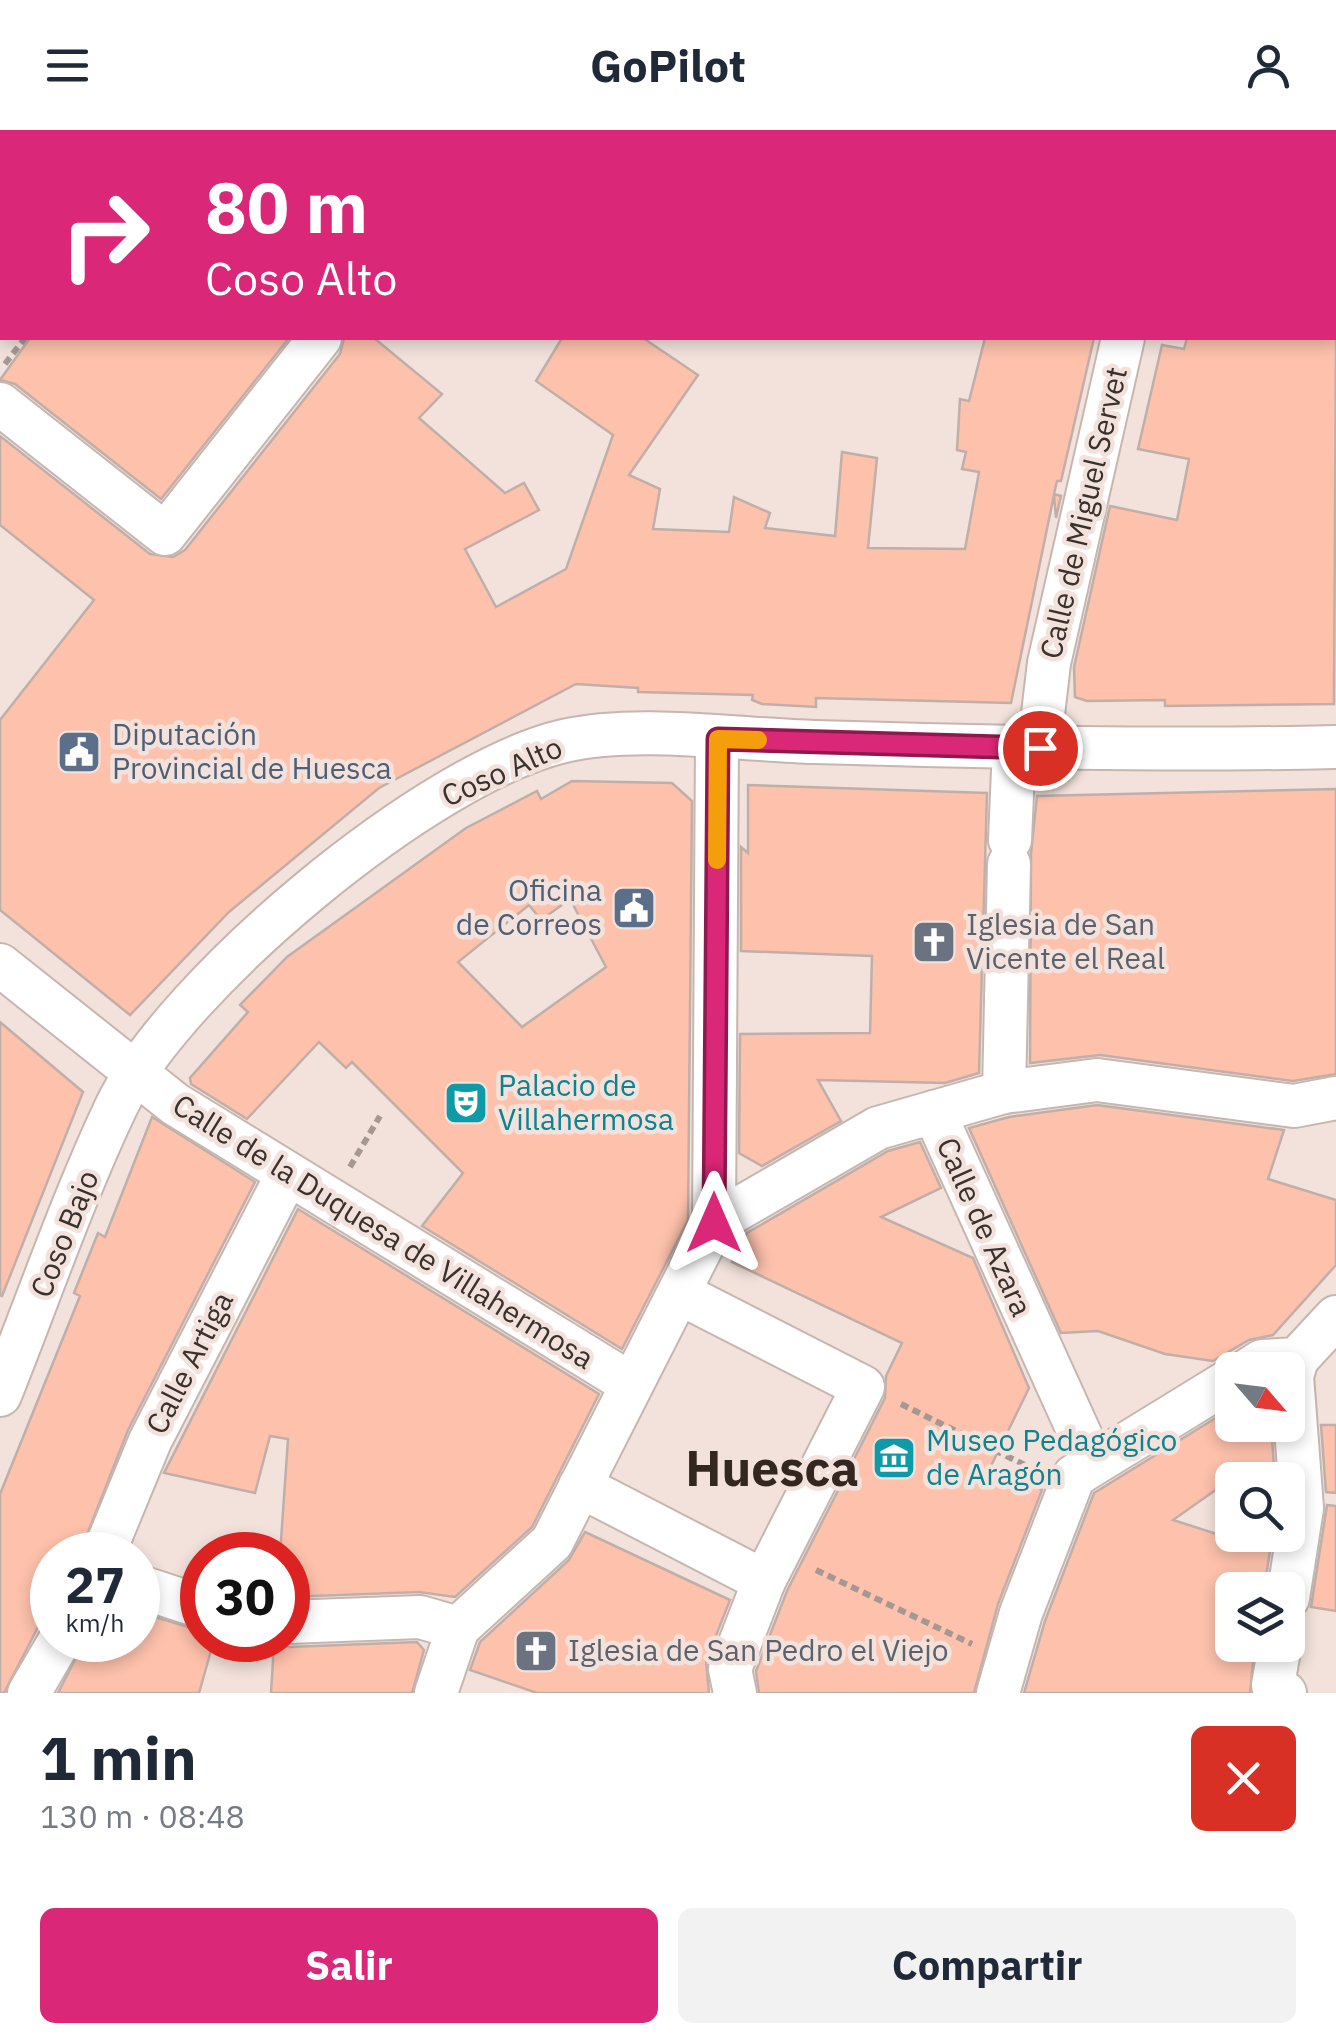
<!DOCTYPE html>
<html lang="es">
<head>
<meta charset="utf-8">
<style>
  :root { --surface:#fff; --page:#f2f2f3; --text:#1f2937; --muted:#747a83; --accent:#db2777 }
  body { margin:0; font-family:"IBM Plex Sans",sans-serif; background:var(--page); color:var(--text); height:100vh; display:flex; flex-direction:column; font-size:38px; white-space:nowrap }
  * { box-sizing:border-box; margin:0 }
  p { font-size:32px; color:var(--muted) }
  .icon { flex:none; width:55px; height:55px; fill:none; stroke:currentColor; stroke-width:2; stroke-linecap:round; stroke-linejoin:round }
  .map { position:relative; height:1563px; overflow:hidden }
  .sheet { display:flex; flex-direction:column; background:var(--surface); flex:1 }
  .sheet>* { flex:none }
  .hud { position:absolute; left:0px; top:0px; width:1338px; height:210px; box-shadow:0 5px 15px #0003; background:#db2777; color:#fff; overflow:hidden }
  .needle { width:65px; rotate:118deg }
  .buttons { position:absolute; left:1215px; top:1222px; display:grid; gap:20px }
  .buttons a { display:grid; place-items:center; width:90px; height:90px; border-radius:15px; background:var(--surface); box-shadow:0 5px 15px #0003; font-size:50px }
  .speed { position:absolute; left:30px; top:1402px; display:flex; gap:20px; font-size:50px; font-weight:700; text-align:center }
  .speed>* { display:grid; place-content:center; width:130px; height:130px; border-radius:50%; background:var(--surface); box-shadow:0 5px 15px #0003; line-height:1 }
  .speed small { font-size:25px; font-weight:400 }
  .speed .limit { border:15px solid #d22; background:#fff; color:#111 }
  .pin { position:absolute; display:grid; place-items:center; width:85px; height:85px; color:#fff; margin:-42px; border:5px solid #fff; border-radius:50%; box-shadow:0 2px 10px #0007 }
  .me { position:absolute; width:110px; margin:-55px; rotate:0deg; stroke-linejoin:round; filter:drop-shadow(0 0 8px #0008) }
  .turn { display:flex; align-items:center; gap:35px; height:210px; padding:0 40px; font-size:45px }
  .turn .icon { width:130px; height:130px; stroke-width:2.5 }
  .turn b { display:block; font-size:70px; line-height:85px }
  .round { display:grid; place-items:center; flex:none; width:105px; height:105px; border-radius:15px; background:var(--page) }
  .head { display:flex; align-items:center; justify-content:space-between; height:170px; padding:0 40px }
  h1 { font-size:60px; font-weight:700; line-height:75px }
  .action { display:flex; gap:20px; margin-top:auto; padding:20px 40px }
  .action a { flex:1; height:115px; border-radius:15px; background:var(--accent); color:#fff; font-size:40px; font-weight:700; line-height:115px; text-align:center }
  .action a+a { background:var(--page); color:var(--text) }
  header { display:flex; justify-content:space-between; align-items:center; height:130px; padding:0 40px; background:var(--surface); font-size:45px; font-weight:700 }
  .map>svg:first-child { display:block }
  .building { fill:#fdc1ac; stroke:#c0afa9; stroke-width:2.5; fill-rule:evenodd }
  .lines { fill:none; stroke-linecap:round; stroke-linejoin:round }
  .street-casing { stroke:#c6b6af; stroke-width:46 }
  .path { stroke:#a59892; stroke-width:6; stroke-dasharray:8 5; stroke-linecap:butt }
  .street { stroke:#fff; stroke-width:42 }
  .route-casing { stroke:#8e194d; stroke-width:25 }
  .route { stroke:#db2777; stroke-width:18 }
  .slow { stroke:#f59e0b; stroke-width:18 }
  .labels { text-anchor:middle; stroke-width:9; stroke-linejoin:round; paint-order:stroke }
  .street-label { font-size:30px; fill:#38312e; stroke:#f3e2db }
  .service-label { font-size:30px; fill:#4e5e75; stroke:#f3e2db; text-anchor:start }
  .worship-label { font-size:30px; fill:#5b616d; stroke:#f3e2db; text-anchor:start }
  .culture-label { font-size:30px; fill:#0d838f; stroke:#f3e2db; text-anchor:start }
  .town-label { font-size:50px; font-weight:bold; fill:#342722; stroke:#f3e2db }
</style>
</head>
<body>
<header><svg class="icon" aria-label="menu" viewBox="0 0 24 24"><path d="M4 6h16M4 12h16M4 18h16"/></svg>GoPilot<svg class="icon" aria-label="person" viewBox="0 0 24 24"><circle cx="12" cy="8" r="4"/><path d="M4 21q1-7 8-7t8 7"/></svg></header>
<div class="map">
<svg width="1336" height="1563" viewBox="0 0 1336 1563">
  <rect width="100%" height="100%" fill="#f3e2db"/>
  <g class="building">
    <polygon points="30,208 289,208 161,369 15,254 0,250"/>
    <polygon points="344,208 374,208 442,264 419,288 505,363 524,353 539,380 465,419 496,477 566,439 613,305 536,251 562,208 643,208 698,245 629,345 660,359 653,399 729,402 734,367 770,383 765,398 835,406 842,322 877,328 868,418 965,419 979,342 962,339 966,322 957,320 960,269 969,271 985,208 1094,208 1061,351 1057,351 1054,364 1061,366 1056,388 1054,365 1011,573 816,568 816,577 762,574 752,570 753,565 638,562 638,558 576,554 379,658 229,782 130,885 0,780 0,590 94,470 0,395 0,306 150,424 173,427 185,420 340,224"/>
    <polygon points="1187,208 1336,208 1334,574 1165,576 1165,570 1087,571 1075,567 1074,537 1110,376 1177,390 1189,329 1138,319 1162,215 1184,219"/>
    <path d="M572,651L672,653L692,671L688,1090L622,1219L422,1096L463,1043L352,932L346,938L319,912L247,989L191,954L190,948L248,882L240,875L287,827L466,698L537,661L541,669ZM570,769L606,837L522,897L458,832L529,775L541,790Z"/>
    <polygon points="748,655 987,663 979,943 945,953 818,950 841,991 762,1036 739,1023 740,904 870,903 872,826 741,821 741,717 748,723"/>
    <polygon points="1336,659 1336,944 1293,951 1100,925 1030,933 1031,723 1037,666"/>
    <polygon points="0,892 83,962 2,1166 0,1165"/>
    <polygon points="1097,975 1284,1000 1268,1049 1336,1070 1336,1135 1273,1205 1249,1210 1213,1231 1165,1224 1098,1201 1061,1203 969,998 1009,987"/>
    <polygon points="152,987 255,1052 128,1300 79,1425 52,1425 52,1487 38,1497 4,1563 0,1563 0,1364 80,1166 74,1163 98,1103 105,1107"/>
    <polygon points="920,1012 941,1058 881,1087 973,1128 1029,1258 991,1336 1042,1360 998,1474 974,1563 759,1563 756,1541 787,1461 885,1268 886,1246 902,1213 732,1132 747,1103 888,1021"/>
    <polygon points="298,1079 599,1264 532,1397 455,1467 419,1462 288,1467 288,1425 280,1425 288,1309 270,1306 255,1363 164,1343"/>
    <polygon points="1232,1278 1232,1295 1271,1295 1275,1350 1253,1350 1241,1342 1173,1390 1270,1421 1264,1460 1232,1460 1232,1515 1255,1515 1250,1563 1024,1563 1045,1491 1094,1363"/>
    <polygon points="1321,1295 1336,1295 1336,1363 1326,1362"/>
    <polygon points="1327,1375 1336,1376 1336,1481 1311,1477"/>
    <polygon points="585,1402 730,1470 706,1531 709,1563 537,1563 470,1540 480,1512 569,1430"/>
    <polygon points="138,1482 202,1501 202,1510 214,1510 199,1563 58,1563 85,1510 138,1510"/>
    <polygon points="417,1512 424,1520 412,1563 271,1563 274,1513 289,1517"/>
  </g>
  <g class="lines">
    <defs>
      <g id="street">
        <polyline points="139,2 141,0"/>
        <polyline points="1170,2 1170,0"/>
        <polyline points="0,175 2,172"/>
        <polyline points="0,274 165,404 320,208"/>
        <polyline points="1039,618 1049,533 1123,208"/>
        <polyline points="1010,710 1014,617"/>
        <polyline points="0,835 175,974 631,1254"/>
        <polyline points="1004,962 1009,734"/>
        <polyline points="934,982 1093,1333"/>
        <polyline points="714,1093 717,609"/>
        <polyline points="1248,1240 1262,1231 1297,1229 1336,1187"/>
        <path d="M0,1265C38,1170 72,1070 116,977C176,853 429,642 564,611C638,594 738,610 815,612C989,617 1162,621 1336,617"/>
        <polyline points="580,1356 764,1451 863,1257 679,1163"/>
        <polyline points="103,1425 150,1311 287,1045"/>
        <polyline points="138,1456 202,1477"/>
        <polyline points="1288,1468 1302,1378 1292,1246 1297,1229"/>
        <polyline points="288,1492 420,1487 458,1498"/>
        <polyline points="1280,1515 1273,1555 1285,1563"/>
        <polyline points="29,1563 60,1510"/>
        <polyline points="436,1563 458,1498 552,1412 714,1093 878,998 1004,962 1097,950 1294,976 1336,968"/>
        <polyline points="735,1563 730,1539 764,1451"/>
        <polyline points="998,1563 1021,1483 1074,1346 1232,1249"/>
      </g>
    </defs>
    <use href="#street" class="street-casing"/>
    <g class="path">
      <polyline points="89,2 91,0"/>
      <polyline points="192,2 194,0"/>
      <polyline points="0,113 2,109"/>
      <polyline points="5,234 25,208"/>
      <polyline points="350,1037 380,986"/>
      <polyline points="901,1274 1033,1339"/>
      <polyline points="816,1440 972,1514"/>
    </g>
    <use href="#street" class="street"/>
  </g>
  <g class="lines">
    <defs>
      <polyline id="route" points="714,1093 718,609 1040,618"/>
    </defs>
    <use href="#route" class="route-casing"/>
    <use href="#route" class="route"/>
    <polyline class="slow" points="717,730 718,609 758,610"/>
  </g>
  <defs>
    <symbol id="civic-square" viewBox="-11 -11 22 22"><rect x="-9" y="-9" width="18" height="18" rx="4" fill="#5c6f8a" stroke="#f3e2db"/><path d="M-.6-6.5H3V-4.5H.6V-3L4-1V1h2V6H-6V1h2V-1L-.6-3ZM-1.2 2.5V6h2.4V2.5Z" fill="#fff"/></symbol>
    <symbol id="church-square" viewBox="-11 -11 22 22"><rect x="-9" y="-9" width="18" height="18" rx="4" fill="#6b7280" stroke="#f3e2db"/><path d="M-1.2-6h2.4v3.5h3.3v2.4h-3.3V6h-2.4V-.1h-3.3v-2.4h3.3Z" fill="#fff"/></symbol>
    <symbol id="theatre-square" viewBox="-11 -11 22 22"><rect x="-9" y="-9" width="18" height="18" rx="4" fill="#0f9aa8" stroke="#f3e2db"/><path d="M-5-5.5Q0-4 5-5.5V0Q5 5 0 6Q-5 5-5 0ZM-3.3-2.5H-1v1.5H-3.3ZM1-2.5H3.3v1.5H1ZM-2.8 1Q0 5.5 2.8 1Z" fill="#fff"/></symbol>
    <symbol id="museum-square" viewBox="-11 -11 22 22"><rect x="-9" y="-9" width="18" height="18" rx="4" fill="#0f9aa8" stroke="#f3e2db"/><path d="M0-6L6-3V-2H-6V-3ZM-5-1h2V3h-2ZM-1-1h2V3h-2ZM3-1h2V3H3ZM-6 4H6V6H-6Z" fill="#fff"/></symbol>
  </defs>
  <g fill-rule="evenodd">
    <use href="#civic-square" x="54" y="597" width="50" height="50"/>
    <use href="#civic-square" x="609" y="753" width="50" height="50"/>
    <use href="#church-square" x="909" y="787" width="50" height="50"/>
    <use href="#theatre-square" x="441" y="948" width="50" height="50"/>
    <use href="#museum-square" x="869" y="1303" width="50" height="50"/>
    <use href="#church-square" x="511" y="1496" width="50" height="50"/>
  </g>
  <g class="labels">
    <g class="street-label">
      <text transform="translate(1084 383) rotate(-77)" y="10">Calle de Miguel Servet</text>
      <text transform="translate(502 642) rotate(-24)" y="10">Coso Alto</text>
      <text transform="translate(984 1097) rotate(66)" y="10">Calle de Azara</text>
      <text transform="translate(383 1102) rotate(32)" y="10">Calle de la Duquesa de Villahermosa</text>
      <text transform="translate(65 1104) rotate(-68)" y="10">Coso Bajo</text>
      <text transform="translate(190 1233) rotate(-63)" y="10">Calle Artiga</text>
    </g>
    <g class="service-label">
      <text x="112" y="615">Diputación<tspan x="112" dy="34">Provincial de Huesca</tspan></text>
      <text x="602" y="771" text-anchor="end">Oficina<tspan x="602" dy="34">de Correos</tspan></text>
    </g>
    <g class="worship-label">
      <text x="966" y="805">Iglesia de San<tspan x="966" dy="34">Vicente el Real</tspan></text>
      <text x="568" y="1531">Iglesia de San Pedro el Viejo</text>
    </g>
    <g class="culture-label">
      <text x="498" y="966">Palacio de<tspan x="498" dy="34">Villahermosa</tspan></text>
      <text x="926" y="1321">Museo Pedagógico<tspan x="926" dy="34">de Aragón</tspan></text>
    </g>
    <g class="town-label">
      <text x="772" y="1356">Huesca</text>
    </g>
  </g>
</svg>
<div class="buttons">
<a><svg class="needle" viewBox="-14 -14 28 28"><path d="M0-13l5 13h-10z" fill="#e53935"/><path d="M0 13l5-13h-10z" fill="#747a83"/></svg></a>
<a><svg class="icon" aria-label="search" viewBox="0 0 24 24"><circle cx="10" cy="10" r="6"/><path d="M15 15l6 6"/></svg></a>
<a><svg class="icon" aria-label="layers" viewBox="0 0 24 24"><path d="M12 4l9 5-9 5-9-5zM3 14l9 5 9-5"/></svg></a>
</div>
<div class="speed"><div>27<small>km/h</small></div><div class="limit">30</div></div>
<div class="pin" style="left:1040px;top:618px;background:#d93025"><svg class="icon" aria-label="arrive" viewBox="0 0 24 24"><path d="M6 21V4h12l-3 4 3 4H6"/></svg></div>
<svg class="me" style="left:714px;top:1093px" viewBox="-20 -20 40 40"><path d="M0-17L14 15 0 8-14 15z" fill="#db2777" stroke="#fff" stroke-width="4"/></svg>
<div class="hud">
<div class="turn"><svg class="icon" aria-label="right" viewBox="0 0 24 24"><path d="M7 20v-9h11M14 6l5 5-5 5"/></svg><div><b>80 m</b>Coso Alto</div></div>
</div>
</div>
<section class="sheet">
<div class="head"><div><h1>1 min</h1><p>130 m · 08:48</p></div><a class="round" style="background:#d93025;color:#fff"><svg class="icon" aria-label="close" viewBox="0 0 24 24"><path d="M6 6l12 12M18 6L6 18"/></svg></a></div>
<div class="action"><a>Salir</a><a>Compartir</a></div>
</section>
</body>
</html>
